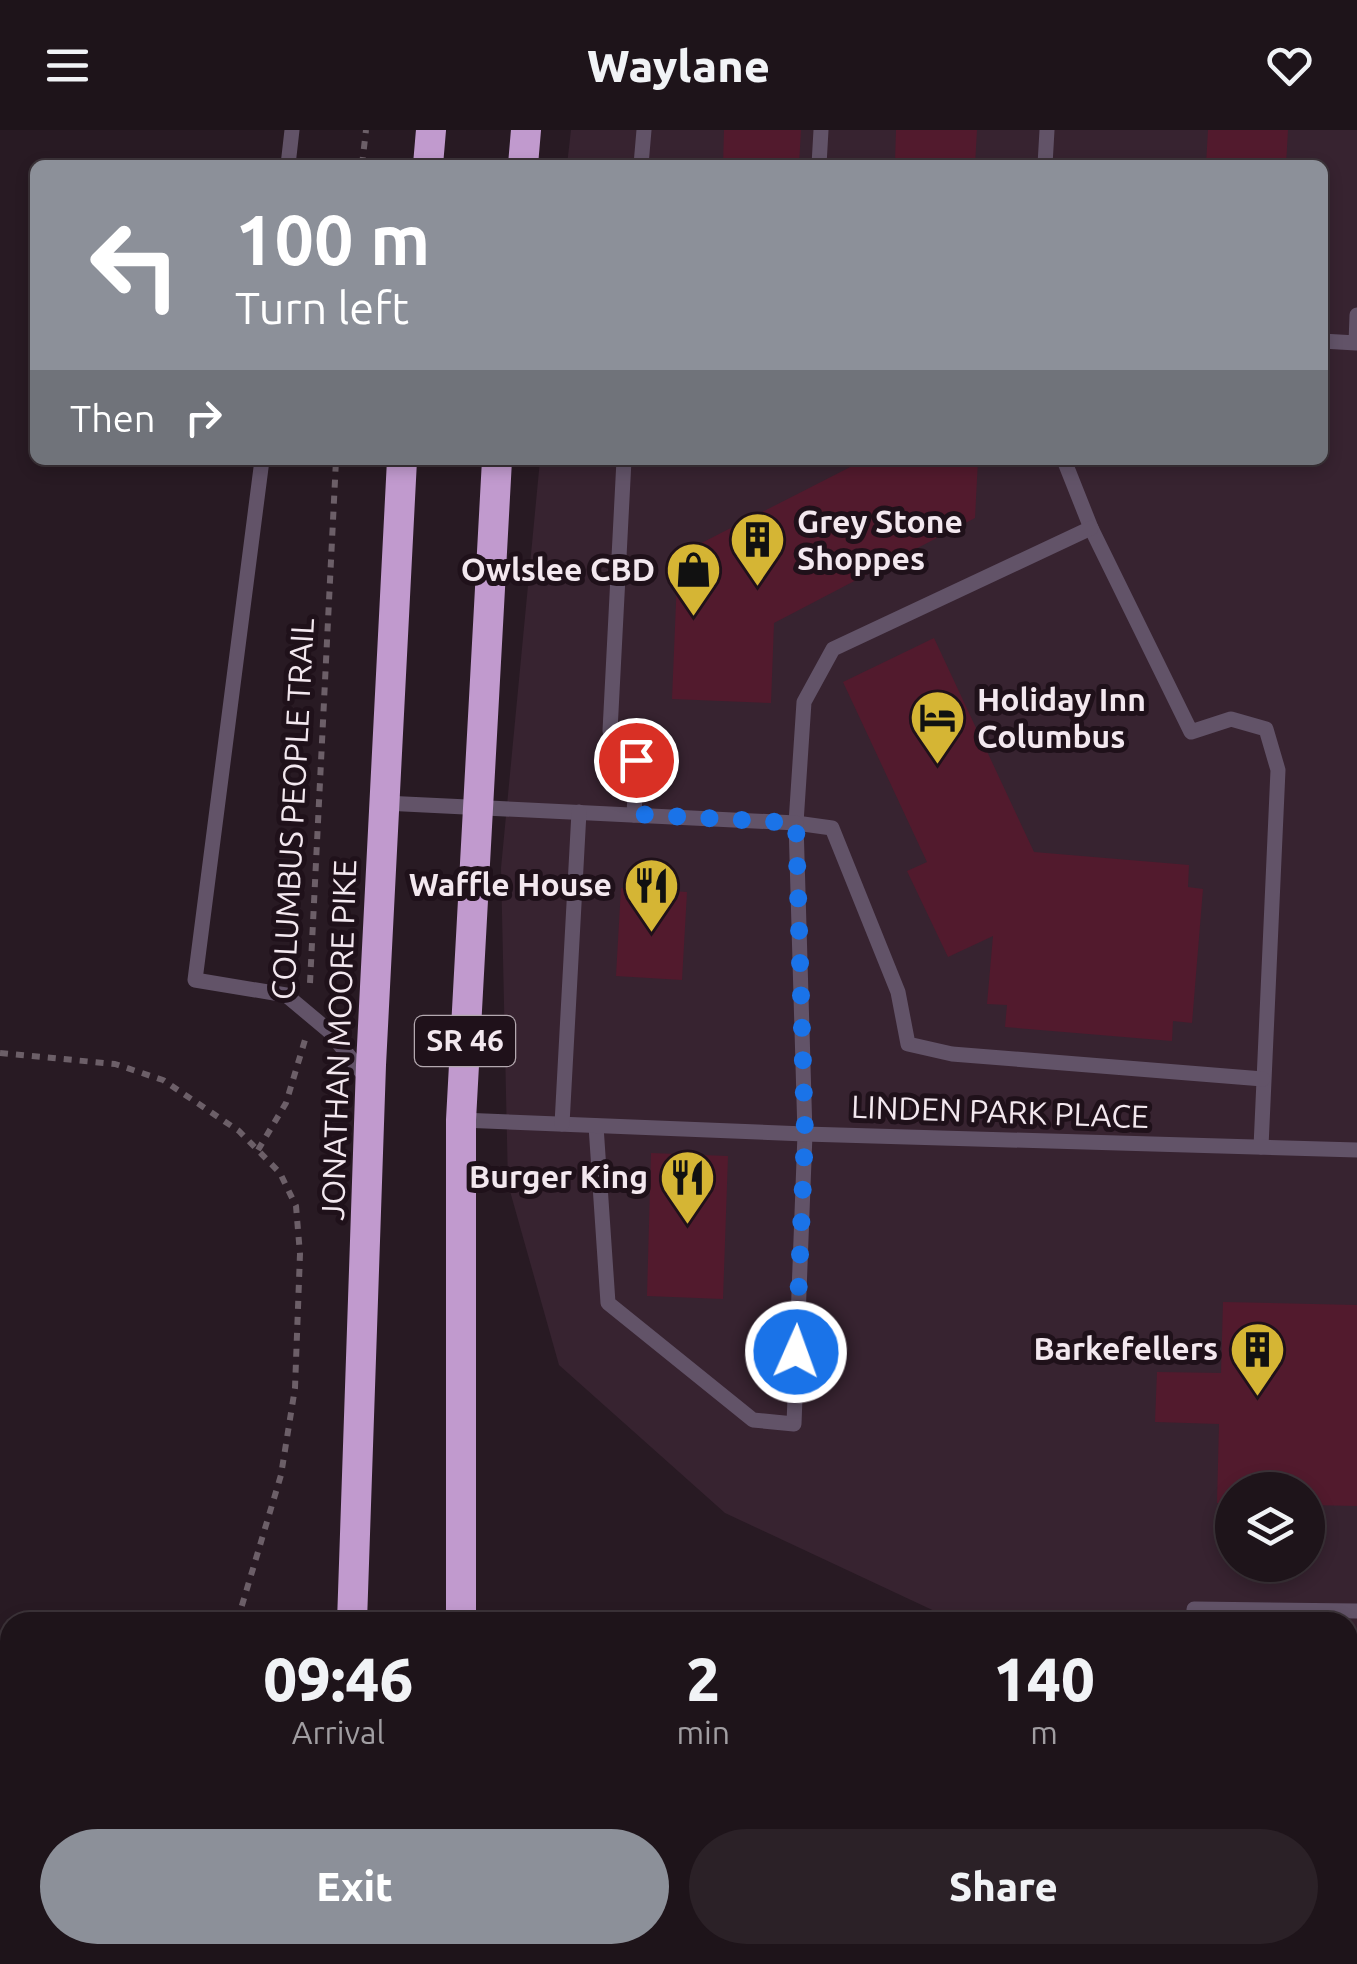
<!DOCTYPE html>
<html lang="en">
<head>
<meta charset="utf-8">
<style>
  :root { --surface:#1e141a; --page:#2b2127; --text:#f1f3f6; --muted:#a19ea2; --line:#3c3339; --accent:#8c9099 }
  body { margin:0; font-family:Ubuntu,sans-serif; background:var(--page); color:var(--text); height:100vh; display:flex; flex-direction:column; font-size:38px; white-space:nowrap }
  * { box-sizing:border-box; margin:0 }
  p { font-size:32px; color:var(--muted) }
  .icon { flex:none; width:55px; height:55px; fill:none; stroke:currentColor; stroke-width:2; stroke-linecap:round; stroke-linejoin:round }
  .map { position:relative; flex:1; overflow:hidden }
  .side { position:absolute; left:0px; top:1482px; width:1358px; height:352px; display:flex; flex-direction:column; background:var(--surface); border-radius:30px 30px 0 0; box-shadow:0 5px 15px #0003,0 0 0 2px var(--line) }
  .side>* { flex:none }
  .top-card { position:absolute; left:30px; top:30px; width:1298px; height:305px; border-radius:15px; box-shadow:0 5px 15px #0003,0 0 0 2px var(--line); background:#8c9099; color:#fff; overflow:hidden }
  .controls { position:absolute; left:1215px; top:1342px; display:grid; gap:20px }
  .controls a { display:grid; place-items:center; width:110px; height:110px; border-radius:50%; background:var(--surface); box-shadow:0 5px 15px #0003,0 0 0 2px var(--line); font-size:50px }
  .pin { position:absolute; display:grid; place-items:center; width:85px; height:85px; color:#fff; margin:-42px; border:5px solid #fff; border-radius:50%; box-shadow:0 2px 10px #0007 }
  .me { position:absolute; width:110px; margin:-55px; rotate:2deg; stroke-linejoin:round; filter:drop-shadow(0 0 8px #0008) }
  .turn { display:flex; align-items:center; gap:35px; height:210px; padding:0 40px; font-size:45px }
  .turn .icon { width:130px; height:130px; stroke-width:2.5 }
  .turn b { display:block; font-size:70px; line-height:85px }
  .then { display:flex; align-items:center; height:95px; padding:0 40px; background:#0003; gap:20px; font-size:38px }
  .eta { display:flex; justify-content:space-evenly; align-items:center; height:170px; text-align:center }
  .eta b { font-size:60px; font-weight:800; line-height:70px }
  .primary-button { display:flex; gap:20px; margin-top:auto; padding:20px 40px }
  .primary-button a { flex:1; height:115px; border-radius:60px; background:var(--accent); color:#fff; font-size:40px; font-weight:800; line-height:115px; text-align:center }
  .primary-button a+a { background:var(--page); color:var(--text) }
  header { display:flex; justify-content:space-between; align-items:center; height:130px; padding:0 40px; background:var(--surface); font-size:45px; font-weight:800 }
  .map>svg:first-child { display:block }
  .built { fill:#372330; fill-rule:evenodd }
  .building { fill:#521a2d }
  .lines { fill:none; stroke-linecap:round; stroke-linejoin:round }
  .path { stroke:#6c5f68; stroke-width:6; stroke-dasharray:8 8; stroke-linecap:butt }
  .lane { stroke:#625368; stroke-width:15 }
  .highway { stroke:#c19ace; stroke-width:30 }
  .route { stroke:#1a73e8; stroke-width:18; stroke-dasharray:0 32.4 }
  .labels { text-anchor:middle; stroke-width:10; stroke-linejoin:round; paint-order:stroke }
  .shield { fill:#1f111a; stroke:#b3a8af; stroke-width:2.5 }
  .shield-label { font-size:30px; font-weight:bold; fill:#f3e8ef }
  .poi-label { font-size:32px; font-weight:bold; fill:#f3e8ef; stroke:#1f111a; text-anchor:end }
  .street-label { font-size:32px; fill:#f3e8ef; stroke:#1f111a }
</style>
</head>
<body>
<header><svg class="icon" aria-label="menu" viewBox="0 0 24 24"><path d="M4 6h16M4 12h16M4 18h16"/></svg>Waylane<svg class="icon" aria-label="heart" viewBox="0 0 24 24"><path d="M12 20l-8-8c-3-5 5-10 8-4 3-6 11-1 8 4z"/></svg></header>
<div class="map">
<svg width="1357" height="1834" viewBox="0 0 1357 1834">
  <rect width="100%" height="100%" fill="#281a23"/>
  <path class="built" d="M571,0H1357V1834H1248L1245,1825H1348V1492H958L725,1383L559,1235L508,1054L501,738L540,330H1322V35H567ZM1232,1360H1308V1435H1232Z"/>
  <g class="building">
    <polygon points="724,0 801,0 799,35 723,35"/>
    <polygon points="896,0 977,0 975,35 899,35 899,31 895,32"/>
    <polygon points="1208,0 1288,0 1286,35 1206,35"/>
    <polygon points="864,330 978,330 975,388 774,493 771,573 672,569 678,425"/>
    <polygon points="934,508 1034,722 1189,735 1188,757 1203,759 1192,893 1173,891 1172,911 1005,897 1007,875 987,874 993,806 948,827 907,741 927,732 843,552"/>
    <polygon points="621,758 687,762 682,850 616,846"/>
    <polygon points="651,1023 728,1026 723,1169 647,1166"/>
    <polygon points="1223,1172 1357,1175 1357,1376 1308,1375 1308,1360 1232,1360 1232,1373 1217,1373 1219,1294 1155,1292 1157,1242 1221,1243"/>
    <polygon points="1357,1574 1357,1754 1348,1733 1348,1578"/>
  </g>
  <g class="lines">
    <g class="path">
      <polyline points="362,35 366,0"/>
      <polyline points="310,853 336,330"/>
      <polyline points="0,923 115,934 163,950 239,1001 280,1043 296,1076 300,1124 295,1258 281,1345 237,1492"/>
      <polyline points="258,1020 286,973 305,910"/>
      <polyline points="0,1827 10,1816"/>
    </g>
    <g class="lane">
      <polyline points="288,35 292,0"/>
      <polyline points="641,35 644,0"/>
      <polyline points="819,35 821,0"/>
      <polyline points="1045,35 1047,0"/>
      <polyline points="1322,211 1356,213 1357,185"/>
      <polyline points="262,330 195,850 286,865 329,901 368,950"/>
      <polyline points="624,330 610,601 638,602 634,685"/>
      <polyline points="1064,330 1091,398 1191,602 1231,589 1266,599 1278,640 1261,1017"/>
      <polyline points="1091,398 833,519 804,572 796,693 832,698 898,862 908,914 952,924 1263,949"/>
      <polyline points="384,673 796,693 805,1004 794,1294 753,1290 608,1173 596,996"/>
      <polyline points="461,990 805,1004 1357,1020"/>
      <polyline points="562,994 579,682"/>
      <polyline points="1194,1492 1194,1479 1357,1481"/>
      <polyline points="1348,1802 1357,1824"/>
    </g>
    <g class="highway">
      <polyline points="428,35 431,0"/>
      <polyline points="523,35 526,0"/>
      <polyline points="352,1492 371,935 402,330"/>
      <polyline points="461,1492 461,990 497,330"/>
      <polyline points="464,1825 464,1834"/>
      <polyline points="329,1834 330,1825"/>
    </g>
  </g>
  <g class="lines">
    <polyline class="route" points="636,630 634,684 796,693 805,1004 796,1222"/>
  </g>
  <defs>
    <symbol id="building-pin" viewBox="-11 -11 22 30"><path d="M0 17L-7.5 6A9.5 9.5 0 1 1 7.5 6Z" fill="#d5b534" stroke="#1f111a"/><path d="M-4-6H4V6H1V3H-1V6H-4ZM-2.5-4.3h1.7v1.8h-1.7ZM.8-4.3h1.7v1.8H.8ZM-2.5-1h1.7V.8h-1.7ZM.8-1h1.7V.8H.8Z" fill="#111"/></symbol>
    <symbol id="shop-pin" viewBox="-11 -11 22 30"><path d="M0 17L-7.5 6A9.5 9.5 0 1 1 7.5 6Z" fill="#d5b534" stroke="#1f111a"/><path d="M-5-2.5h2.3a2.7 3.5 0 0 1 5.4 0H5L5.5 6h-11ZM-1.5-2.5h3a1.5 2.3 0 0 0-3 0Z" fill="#111"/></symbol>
    <symbol id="hotel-pin" viewBox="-11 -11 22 30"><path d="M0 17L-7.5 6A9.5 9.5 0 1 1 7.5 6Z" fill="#d5b534" stroke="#1f111a"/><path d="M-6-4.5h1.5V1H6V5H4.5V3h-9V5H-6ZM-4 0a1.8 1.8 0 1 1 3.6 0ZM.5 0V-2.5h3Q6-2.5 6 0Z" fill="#111"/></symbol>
    <symbol id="restaurant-pin" viewBox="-11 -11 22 30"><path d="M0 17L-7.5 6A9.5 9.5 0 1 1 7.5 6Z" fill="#d5b534" stroke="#1f111a"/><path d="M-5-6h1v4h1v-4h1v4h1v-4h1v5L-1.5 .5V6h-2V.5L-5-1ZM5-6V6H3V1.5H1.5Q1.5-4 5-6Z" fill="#111"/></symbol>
  </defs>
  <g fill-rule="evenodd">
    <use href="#building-pin" x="726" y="378" width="63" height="86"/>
    <use href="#shop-pin" x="662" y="408" width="63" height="86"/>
    <use href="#hotel-pin" x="906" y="556" width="63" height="86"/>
    <use href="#restaurant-pin" x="620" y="724" width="63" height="86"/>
    <use href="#restaurant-pin" x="656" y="1016" width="63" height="86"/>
    <use href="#building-pin" x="1226" y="1188" width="63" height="86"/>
  </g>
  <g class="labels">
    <rect class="shield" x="415" y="886" width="100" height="50" rx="8"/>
    <g class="shield-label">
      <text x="465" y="921">SR 46</text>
    </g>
    <g class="poi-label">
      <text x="797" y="403" text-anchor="start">Grey Stone<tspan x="797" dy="37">Shoppes</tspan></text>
      <text x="655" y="451">Owlslee CBD</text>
      <text x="977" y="581" text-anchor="start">Holiday Inn<tspan x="977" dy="37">Columbus</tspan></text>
      <text x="612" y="766">Waffle House</text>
      <text x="648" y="1058">Burger King</text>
      <text x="1218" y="1230">Barkefellers</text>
    </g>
    <g class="street-label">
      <text transform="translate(293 679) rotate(-87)" y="11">COLUMBUS PEOPLE TRAIL</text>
      <text transform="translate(339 910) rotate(-88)" y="11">JONATHAN MOORE PIKE</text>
      <text transform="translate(1000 982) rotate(2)" y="11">LINDEN PARK PLACE</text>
    </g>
  </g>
</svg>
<div class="controls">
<a><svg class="icon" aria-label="layers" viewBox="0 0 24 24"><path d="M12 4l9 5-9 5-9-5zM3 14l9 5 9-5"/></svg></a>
</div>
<div class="pin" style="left:636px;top:630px;background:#d93025"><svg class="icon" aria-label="arrive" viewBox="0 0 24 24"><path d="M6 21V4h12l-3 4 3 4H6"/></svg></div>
<svg class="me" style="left:796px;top:1222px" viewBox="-20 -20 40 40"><circle r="17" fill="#1a73e8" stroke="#fff" stroke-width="3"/><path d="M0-11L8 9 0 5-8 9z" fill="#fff"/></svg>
<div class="top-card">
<div class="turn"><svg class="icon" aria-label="left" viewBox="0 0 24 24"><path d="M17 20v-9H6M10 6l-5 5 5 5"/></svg><div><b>100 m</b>Turn left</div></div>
<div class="then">Then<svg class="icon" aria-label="right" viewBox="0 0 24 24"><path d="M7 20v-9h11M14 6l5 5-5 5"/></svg></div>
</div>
<section class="side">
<div class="eta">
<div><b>09:46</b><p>Arrival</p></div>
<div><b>2</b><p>min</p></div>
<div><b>140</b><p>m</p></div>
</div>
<div class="primary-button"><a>Exit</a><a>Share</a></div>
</section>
</div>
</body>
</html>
